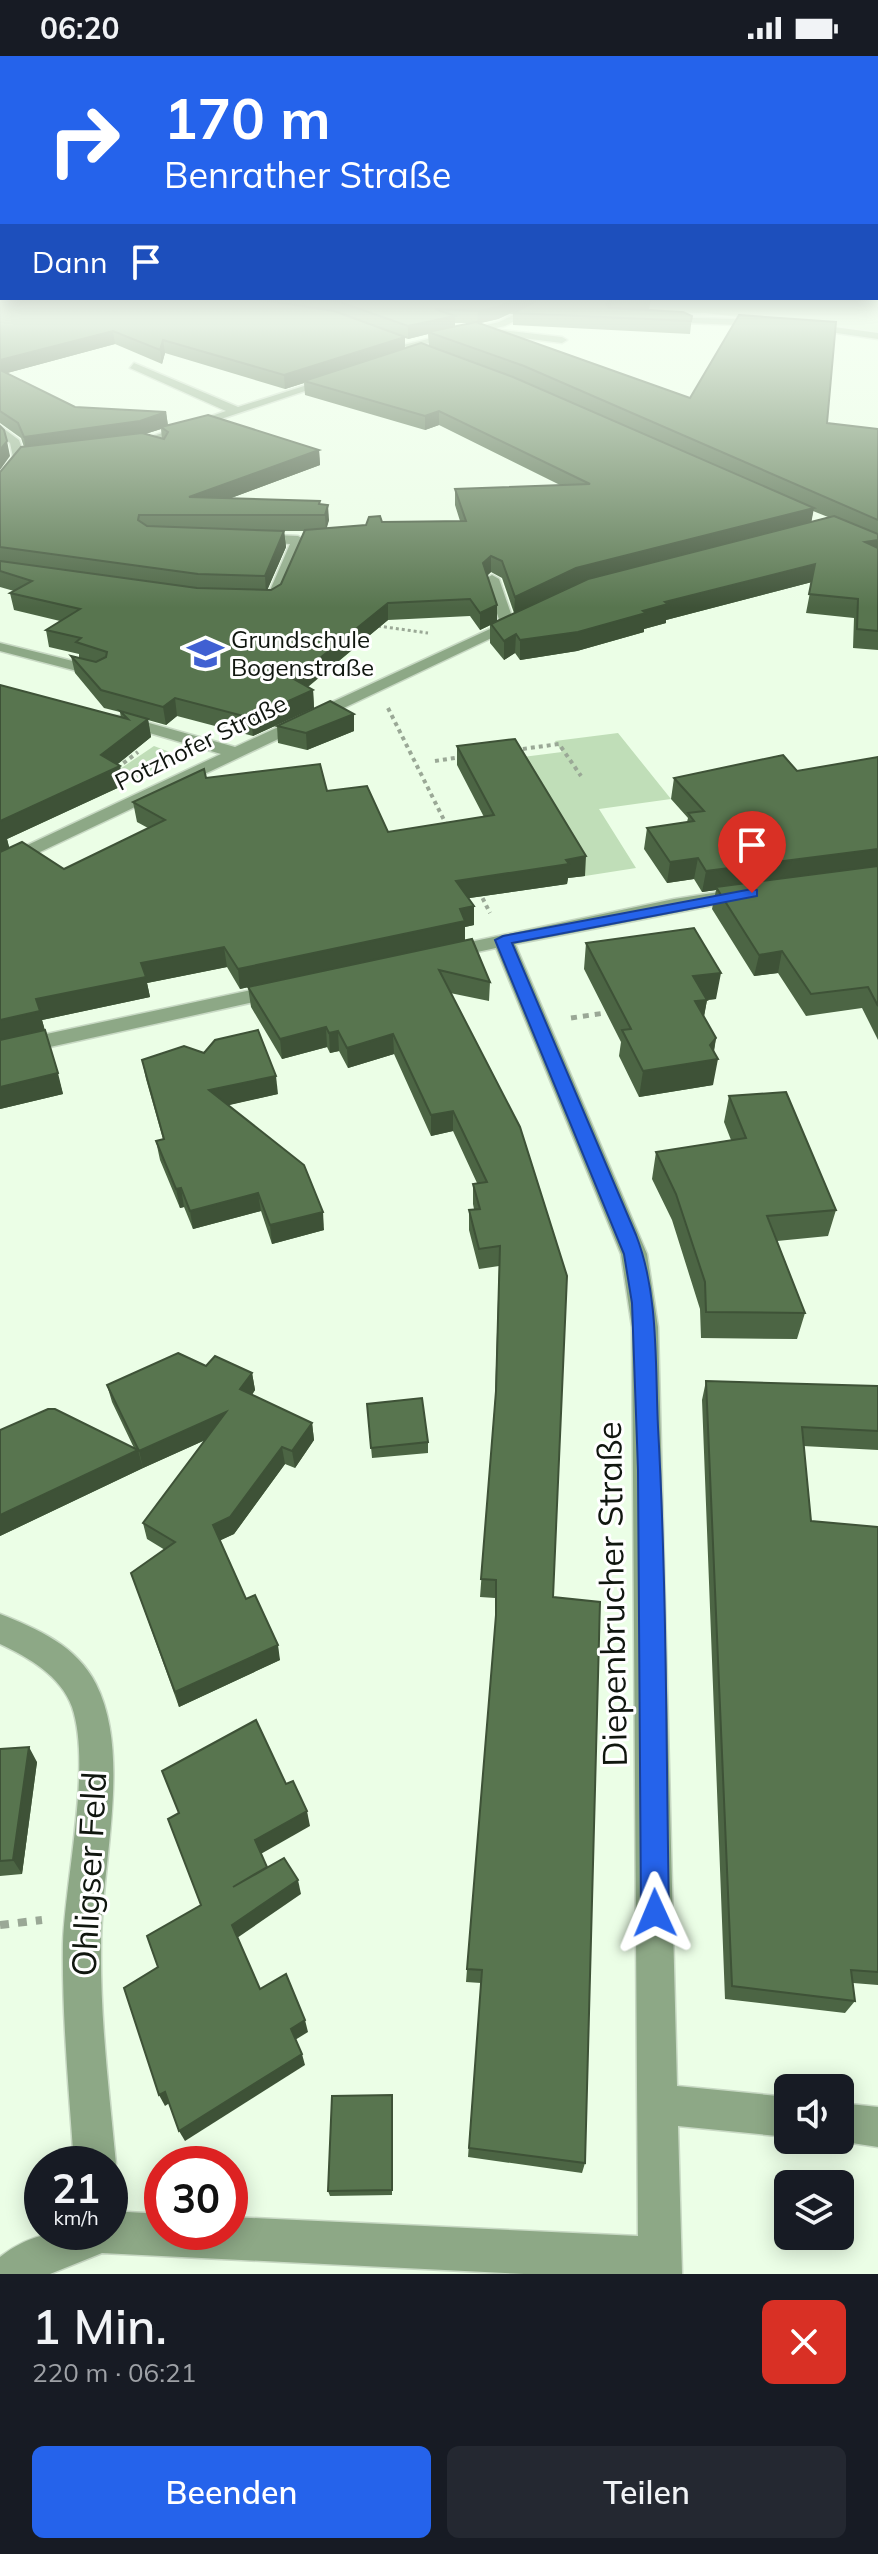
<!DOCTYPE html>
<html lang="de">
<head>
<meta charset="utf-8">
<style>
  :root { --surface:#171b24; --page:#242831; --text:#f1f3f6; --muted:#9ea1a6; --accent:#2563eb }
  body { margin:0; font-family:Mulish,sans-serif; background:var(--page); color:var(--text); height:100vh; display:flex; flex-direction:column; font-size:30px; white-space:nowrap }
  * { box-sizing:border-box; margin:0 }
  p { font-size:26px; color:var(--muted) }
  .icon { flex:none; width:44px; height:44px; fill:none; stroke:currentColor; stroke-width:2; stroke-linecap:round; stroke-linejoin:round }
  .map { position:relative; height:2218px; overflow:hidden }
  .drawer { display:flex; flex-direction:column; background:var(--surface); flex:1 }
  .drawer>* { flex:none }
  .banner { position:absolute; left:0px; top:0px; width:878px; height:244px; box-shadow:0 4px 20px #0003; background:#2563eb; color:#fff; overflow:hidden }
  .buttons { position:absolute; left:774px; top:2018px; display:grid; gap:16px }
  .buttons a { display:grid; place-items:center; width:80px; height:80px; border-radius:12px; background:var(--surface); box-shadow:0 4px 20px #0003; font-size:40px }
  .speed { position:absolute; left:24px; top:2090px; display:flex; gap:16px; font-size:40px; font-weight:700; text-align:center }
  .speed>* { display:grid; place-content:center; width:104px; height:104px; border-radius:50%; background:var(--surface); box-shadow:0 4px 20px #0003; line-height:1 }
  .speed small { font-size:20px; font-weight:400 }
  .speed .limit { border:12px solid #d22; background:#fff; color:#111 }
  .pin { position:absolute; display:grid; place-items:center; width:68px; height:68px; color:#fff; margin:-82px -34px; border-radius:50% 50% 50% 0; rotate:-45deg; box-shadow:0 0 8px #0007 }
  .pin .icon { rotate:45deg }
  .me { position:absolute; width:88px; margin:-44px; rotate:359deg; stroke-linejoin:round; filter:drop-shadow(0 0 6px #0008) }
  .turn { display:flex; align-items:center; gap:28px; height:168px; padding:0 32px; font-size:36px }
  .turn .icon { width:104px; height:104px; stroke-width:2.5 }
  .turn b { display:block; font-size:56px; line-height:68px }
  .then { display:flex; align-items:center; height:76px; padding:0 32px; background:#0003; gap:16px; font-size:30px }
  .round { display:grid; place-items:center; flex:none; width:84px; height:84px; border-radius:12px; background:var(--page) }
  .overview { display:flex; align-items:center; justify-content:space-between; height:136px; padding:0 32px }
  h1 { font-size:48px; font-weight:600; line-height:60px }
  .action { display:flex; gap:16px; margin-top:auto; padding:16px 32px }
  .action a { flex:1; height:92px; border-radius:12px; background:var(--accent); color:#fff; font-size:32px; font-weight:600; line-height:92px; text-align:center }
  .action a+a { background:var(--page); color:var(--text) }
  .status { display:flex; justify-content:space-between; align-items:center; height:56px; padding:0 40px; background:var(--surface); direction:ltr }
  .status svg { height:22px; fill:currentColor }
  .map>svg:first-child { display:block }
  .green { fill:#c0deb8 }
  .lines { fill:none; stroke-linecap:round; stroke-linejoin:round }
  .lane-casing { stroke:#c8d9c4; stroke-width:3 }
  .street-casing { stroke:#c8d9c4; stroke-width:3 }
  .path-far3 { stroke:#9aa896; stroke-width:3; stroke-dasharray:3 3; stroke-linecap:butt }
  .path-far2 { stroke:#9aa896; stroke-width:4; stroke-dasharray:4 4; stroke-linecap:butt }
  .path-far1 { stroke:#9aa896; stroke-width:5; stroke-dasharray:6 6; stroke-linecap:butt }
  .path { stroke:#9aa896; stroke-width:8; stroke-dasharray:9 9; stroke-linecap:butt }
  .lane { fill:#8da886; fill-rule:evenodd }
  .street { fill:#8da886; fill-rule:evenodd }
  .wall { fill:#4c6544; fill-rule:evenodd }
  .shaded-wall { fill:#3e5237 }
  .building { fill:#58754f; stroke:#3e5237; stroke-width:2 }
  .route { fill:#2563eb; stroke:#184099; stroke-width:2 }
  .labels { text-anchor:middle; stroke-width:6; stroke-linejoin:round; paint-order:stroke }
  .far-poi-label { font-size:24px; fill:#10160f; stroke:#fff; text-anchor:start }
  .far-street-label { font-size:24px; fill:#10160f; stroke:#fff }
  .near-street-label { font-size:34px; fill:#10160f; stroke:#fff }
</style>
</head>
<body>
<div class="status"><b>06:20</b><svg viewBox="0 0 49 12"><path d="M0 12V9h3v3zM5 12V6h3v6zM10 12V3h3v9zM15 12V0h3v12zM26 1h20v11H26zM47 4h2v5h-2z"/></svg></div>
<div class="map">
<svg width="878" height="2218" viewBox="0 0 878 2218">
  <rect width="100%" height="100%" fill="#ebfee6"/>
  <g class="green">
    <polygon points="617,242 878,242 878,278 705,257 610,258"/>
    <polygon points="618,677 671,743 599,753 636,812 585,820 515,702 562,696 555,685"/>
    <polygon points="154,690 175,698 175,704 138,723 117,715"/>
  </g>
  <g class="lines">
    <defs>
      <g id="lane">
        <polygon points="485,272 562,281 567,284 562,287 482,277"/>
        <polygon points="134,307 238,351 329,322 338,324 155,385 167,392 161,395 139,385 226,355 130,312"/>
        <polygon points="492,519 499,523 515,569 513,572 501,569 485,523"/>
        <polygon points="0,587 105,613 108,616 100,621 0,595"/>
      </g>
      <g id="street">
        <polygon points="549,242 560,242 505,270 408,292 403,289 499,266"/>
        <polygon points="658,261 765,264 770,267 765,270 661,266"/>
        <polygon points="805,267 878,277 878,283 802,272"/>
        <polygon points="0,370 19,384 25,401 0,431 0,419 13,401 10,387 0,379"/>
        <polygon points="253,478 298,480 305,484 278,547 256,547 249,543 256,539 268,539 290,488 248,485 248,479"/>
        <polygon points="518,560 525,564 523,567 0,815 0,802 221,698 112,666 112,660 124,660 235,691"/>
        <path d="M745,832L752,834L755,838L752,842L515,888L647,1198L658,1271L677,2030L788,2041V2081L678,2070L682,2218H524L102,2197L50,2218H0V2201C37,2172 66,2176 110,2176V2155L162,2158V2176H230V2161L638,2180L632,1271L621,1198L496,892L444,903L434,897L437,893L674,843Z"/>
        <polygon points="279,928 289,934 286,939 0,1002 0,988"/>
        <path d="M0,1558C38,1573 77,1590 96,1628C132,1699 101,1810 101,1888C100,1962 109,2035 116,2108L110,2122V2108H74C69,2035 62,1962 63,1888C65,1823 92,1710 72,1651C61,1620 28,1601 0,1588Z"/>
        <polygon points="840,2047 878,2051 878,2091 832,2084 840,2084"/>
      </g>
    </defs>
    <use href="#lane" class="lane-casing"/>
    <use href="#street" class="street-casing"/>
    <polyline class="path-far3" points="378,570 428,577"/>
    <g class="path-far2">
      <polyline points="388,652 448,772"/>
      <polyline points="515,694 559,688 581,720"/>
      <polyline points="435,705 461,701"/>
      <polyline points="117,712 138,696"/>
      <polyline points="479,835 490,857"/>
    </g>
    <polyline class="path-far1" points="571,962 605,957"/>
    <polyline class="path" points="0,1869 42,1864"/>
    <use href="#lane" class="lane"/>
    <use href="#street" class="street"/>
  </g>
  <g class="wall">
    <path d="M0,242H647L651,243L649,254L692,260L690,278L513,269V257L530,248L498,263L480,267L690,342L827,367L878,373V594L853,592L854,562L806,557L812,526L666,564V567L644,573V576L577,595L520,604L515,597L504,604L490,587V569L480,574L470,560L388,564L308,631L313,634L314,652L253,680L177,660L166,669L148,664L151,681L117,708L124,729L7,783L9,792L64,813L148,772L137,766L133,746L206,722L327,735L388,776L484,761L457,709V690L585,820L568,822L567,828L469,842L474,850V869L465,871V884L490,926L489,945L450,937L520,1071L553,1541L585,2107L582,2117L468,2101L481,1927L466,1926L467,1913L495,1572V1542L480,1541L495,1343L499,1210L479,1213L469,1174V1154L474,1153L473,1148V1128L477,1127L453,1075L431,1080L394,998L348,1012L339,995L330,997L327,991L282,1003L251,951L248,931L240,933L227,911L147,927L150,941L42,964L63,1038L0,1053V629L121,662L120,656L104,652L75,617L71,600L79,602V598L49,591L46,574L60,565L14,554L10,537L14,535L0,531V416L24,391L21,382L0,367ZM455,267H469L455,271ZM428,278L429,290L405,292V282L408,283ZM115,288L162,308L165,297L285,333L304,327L305,339L425,374L439,369L560,429L455,433V449L460,465L382,466L366,469L326,472L329,464L320,448V445L231,442L320,409L319,394L168,369L166,356L75,351L7,317ZM161,373L162,383L145,378ZM813,455L828,461L811,466ZM284,475H304L281,528L271,534H267L286,491ZM491,516L502,522L514,557L497,565L487,520Z"/>
    <polygon points="277,670 354,675 307,694 278,687"/>
    <polygon points="878,701 878,984 862,952 806,960 778,917 754,920 712,853 716,834 702,836 694,823 667,827 644,793 647,772 687,766 688,762 671,743 674,722 797,715"/>
    <polygon points="586,887 716,943 707,944 704,961 716,982 714,996 713,1029 639,1041 619,1000 621,986 584,913"/>
    <polygon points="142,1004 278,1038 228,1049 324,1174 272,1188 261,1155 193,1173 184,1151 180,1152 160,1104 156,1085 163,1083 146,1023"/>
    <polygon points="729,1040 836,1154 828,1180 777,1185 805,1257 797,1283 701,1282 700,1253 672,1164 652,1123 656,1096 731,1084 724,1066"/>
    <polygon points="206,1310 252,1317 255,1334 252,1339 312,1367 314,1384 295,1412 285,1408 234,1478 220,1484 246,1543 280,1604 179,1651 131,1517 165,1494 147,1483 143,1467 205,1384 143,1412 142,1409 143,1412 0,1480 0,1374 134,1392 112,1346 107,1329"/>
    <polygon points="706,1325 878,1330 878,1394 803,1390 811,1465 878,1471 878,1929 853,1927 855,1945 845,1957 725,1943 702,1344"/>
    <polygon points="367,1348 428,1386 428,1397 372,1402"/>
    <polygon points="0,1693 37,1706 22,1818 0,1820"/>
    <polygon points="392,2039 392,2139 330,2140 328,2135"/>
  </g>
  <g class="shaded-wall">
    <polygon points="517,242 543,242 498,263 477,268 478,255"/>
    <polygon points="612,242 611,254 605,260 606,248"/>
    <polygon points="455,260 455,273 428,276 428,278 408,283 408,270"/>
    <polygon points="113,275 115,288 0,319 0,304"/>
    <polygon points="405,281 405,295 304,325 304,327 285,333 284,319"/>
    <polygon points="163,284 165,297 162,308 160,294"/>
    <polygon points="439,355 439,369 425,374 425,360"/>
    <polygon points="166,356 168,371 161,371 161,373 142,379 26,396 24,381"/>
    <polygon points="7,385 10,400 0,414 0,394"/>
    <polygon points="319,394 320,409 191,457 189,441"/>
    <polygon points="328,449 329,464 326,475 325,459"/>
    <polygon points="814,452 811,468 514,558 515,541 576,512"/>
    <polygon points="284,475 286,491 266,537 265,520"/>
    <polygon points="878,484 878,501 865,486"/>
    <polygon points="491,500 491,516 482,524 483,507"/>
    <polygon points="815,508 812,526 666,564 666,567 644,573 644,576 577,595 520,604 520,584 643,555 665,546"/>
    <polygon points="388,547 388,564 295,641 294,623"/>
    <polygon points="497,549 497,566 480,574 480,557"/>
    <polygon points="516,578 515,597 504,604 504,585"/>
    <polygon points="313,634 314,652 253,680 251,662"/>
    <polygon points="175,642 177,660 166,669 163,651"/>
    <polygon points="354,658 354,675 307,694 306,677"/>
    <polygon points="148,663 151,681 107,717 120,710 124,729 7,783 10,794 0,800 0,765 101,699"/>
    <polygon points="878,793 878,813 716,831 716,834 702,836 706,815"/>
    <polygon points="586,800 585,820 568,822 567,828 456,844 456,825"/>
    <polygon points="698,802 694,823 667,827 670,806"/>
    <polygon points="474,850 474,869 465,871 465,885 240,933 238,913"/>
    <polygon points="224,891 227,911 147,927 150,941 42,964 45,975 0,986 0,964 36,943 141,907"/>
    <polygon points="782,895 778,917 754,920 759,899"/>
    <polygon points="721,917 716,943 707,944 702,970 691,972 693,920"/>
    <polygon points="326,971 327,991 282,1003 280,983"/>
    <polygon points="338,975 339,995 330,997 329,977"/>
    <polygon points="393,978 394,998 348,1012 347,992"/>
    <polygon points="716,982 712,1004 718,1003 713,1029 639,1041 643,1015 710,989"/>
    <polygon points="58,1017 63,1038 0,1053 0,1031"/>
    <polygon points="276,1020 278,1038 212,1053 209,1034"/>
    <polygon points="453,1055 453,1075 431,1080 431,1059"/>
    <polygon points="181,1132 184,1151 180,1152 176,1133"/>
    <polygon points="258,1137 261,1155 193,1173 190,1155"/>
    <polygon points="323,1156 324,1174 272,1188 270,1169"/>
    <polygon points="252,1317 255,1334 243,1351 240,1333"/>
    <polygon points="226,1356 230,1373 143,1412 139,1395"/>
    <polygon points="312,1367 314,1384 295,1412 292,1395"/>
    <polygon points="282,1391 285,1408 234,1478 217,1486 213,1469"/>
    <polygon points="138,1394 143,1412 0,1480 0,1459"/>
    <polygon points="278,1589 280,1604 179,1651 175,1636"/>
    <polygon points="29,1691 37,1706 22,1818 13,1804"/>
    <polygon points="307,1755 310,1770 259,1799 255,1784"/>
    <polygon points="298,1824 301,1838 237,1882 232,1869"/>
    <polygon points="305,1964 308,1976 295,1984 291,1973"/>
    <polygon points="302,1998 305,2009 185,2085 179,2075"/>
    <polygon points="165,2036 171,2046 165,2050 159,2039"/>
  </g>
  <g class="building">
    <polygon points="0,242 250,242 334,255 405,281 284,319 163,284 160,294 113,275 0,304"/>
    <polygon points="315,242 517,242 498,251 478,255 435,253 455,260 408,270 337,245"/>
    <polygon points="542,242 612,242 606,248 609,252 683,256 692,260 691,265 513,257"/>
    <polygon points="739,259 836,266 827,367 878,373 878,464 524,310 428,276 476,266 690,342"/>
    <polygon points="421,287 513,321 814,452 576,512 515,541 502,505 491,500 483,507 497,549 480,557 470,543 388,547 294,623 313,634 251,662 175,642 163,651 101,634 71,600 96,606 106,601 107,596 76,586 81,582 46,574 80,553 10,537 32,525 0,515 0,505 197,532 271,534 281,528 305,474 366,469 369,461 380,460 382,466 466,465 455,433 590,428 439,355 425,360 304,325"/>
    <polygon points="0,314 75,351 166,356 140,365 24,381 18,367 0,355"/>
    <polygon points="208,359 319,394 189,441 320,445 319,448 328,449 325,459 139,459 138,464 147,470 284,475 265,520 198,518 0,491 0,416 21,391 142,377 164,383 168,376 161,371"/>
    <polygon points="0,370 4,374 7,385 0,394"/>
    <polygon points="834,460 878,478 878,484 865,486 878,492 878,575 857,573 858,543 809,538 815,508 665,546 668,548 643,555 646,557 578,576 520,584 516,578 504,585 491,568 588,523"/>
    <polygon points="0,629 128,663 120,655 148,663 101,699 120,710 0,765"/>
    <polygon points="330,645 354,658 306,677 277,670"/>
    <polygon points="515,683 586,800 566,804 569,808 456,825 474,850 460,853 465,865 238,913 224,891 141,907 146,921 36,943 40,955 0,964 0,796 22,786 64,813 165,764 133,746 204,713 206,722 320,708 327,735 367,730 388,776 494,759 457,690"/>
    <polygon points="783,699 797,715 878,701 878,793 706,815 698,802 670,806 647,772 694,765 688,757 704,755 674,722"/>
    <polygon points="878,810 878,950 868,931 811,938 782,895 759,899 716,831"/>
    <polygon points="694,872 721,917 693,920 707,944 695,945 716,982 710,989 718,1003 643,1015 622,974 631,973 586,887"/>
    <polygon points="472,883 490,926 439,914 520,1071 567,1220 553,1541 600,1546 585,2107 469,2092 482,1914 467,1913 496,1559 496,1524 481,1523 496,1335 500,1190 479,1193 469,1154 480,1153 473,1128 487,1126 453,1055 431,1059 393,978 347,992 338,975 329,977 326,971 280,983 248,931"/>
    <polygon points="45,974 58,1017 0,1031 0,984"/>
    <polygon points="258,974 276,1020 209,1034 304,1109 323,1156 270,1169 258,1137 190,1155 181,1132 176,1133 156,1085 164,1083 142,1004 184,990 204,997 215,984"/>
    <polygon points="786,1036 836,1154 767,1160 805,1257 706,1256 705,1226 676,1138 656,1096 746,1082 729,1040"/>
    <polygon points="178,1297 206,1310 215,1300 252,1317 240,1333 312,1367 292,1395 282,1391 230,1461 213,1469 246,1543 255,1539 278,1589 175,1636 131,1517 175,1486 143,1467 226,1356 139,1395 107,1329"/>
    <polygon points="706,1325 878,1330 878,1375 802,1371 811,1465 878,1471 878,1916 851,1914 855,1945 732,1930"/>
    <polygon points="422,1342 428,1386 371,1392 367,1348"/>
    <polygon points="48,1353 55,1353 138,1394 0,1459 0,1374"/>
    <polygon points="256,1664 286,1728 293,1725 307,1755 255,1784 267,1811 233,1831 284,1802 298,1824 232,1869 260,1933 286,1918 305,1964 291,1973 302,1998 179,2075 165,2036 159,2039 124,1932 158,1911 147,1880 201,1849 168,1763 179,1757 162,1715"/>
    <polygon points="29,1691 13,1804 0,1805 0,1693"/>
    <polygon points="392,2039 392,2134 328,2135 332,2040"/>
  </g>
  <linearGradient id="sky" x2="0" y2="1"><stop stop-color="#95bdee"/><stop offset="0.44" stop-color="#f6fff4"/><stop offset="1" stop-color="#f6fff4" stop-opacity="0"/></linearGradient>
  <rect width="878" height="552" fill="url(#sky)"/>
  <path class="route" d="M752,833L757,834V840L512,887L636,1179C659,1238 655,1308 658,1371C667,1533 666,1695 669,1857L665,1867L655,1871L645,1867L641,1857L638,1414L632,1247L624,1198L495,884L503,880Z"/>
  <defs>
    <symbol id="school-bare" viewBox="-9 -9 18 18"><path d="M0-5L7-2L0 1L-7-2ZM-4 1L0 2.5L4 1V4Q0 6-4 4Z" fill="#4060d2" stroke="#fff" stroke-width="2.5" paint-order="stroke"/></symbol>
  </defs>
  <g fill-rule="evenodd">
    <use href="#school-bare" x="180" y="572" width="51" height="51"/>
  </g>
  <g class="labels">
    <g class="far-poi-label">
      <text x="231" y="592">Grundschule<tspan x="231" dy="28">Bogenstraße</tspan></text>
    </g>
    <g class="far-street-label">
      <text transform="translate(201 687) rotate(-26)" y="8">Potzhofer Straße</text>
    </g>
    <g class="near-street-label">
      <text transform="translate(612 1538) rotate(-91)" y="12">Diepenbrucher Straße</text>
      <text transform="translate(89 1818) rotate(-87)" y="12">Ohligser Feld</text>
    </g>
  </g>
</svg>
<div class="buttons">
<a><svg class="icon" aria-label="sound" viewBox="0 0 24 24"><path d="M4 9h4l5-4v14l-5-4H4zM17 9q2 3 0 6"/></svg></a>
<a><svg class="icon" aria-label="layers" viewBox="0 0 24 24"><path d="M12 4l9 5-9 5-9-5zM3 14l9 5 9-5"/></svg></a>
</div>
<div class="speed"><div>21<small>km/h</small></div><div class="limit">30</div></div>
<div class="pin" style="left:752px;top:837px;background:#d93025"><svg class="icon" aria-label="arrive" viewBox="0 0 24 24"><path d="M6 21V4h12l-3 4 3 4H6"/></svg></div>
<svg class="me" style="left:655px;top:1857px" viewBox="-20 -20 40 40"><path d="M0-17L14 15 0 8-14 15z" fill="#2563eb" stroke="#fff" stroke-width="4"/></svg>
<div class="banner">
<div class="turn"><svg class="icon" aria-label="right" viewBox="0 0 24 24"><path d="M7 20v-9h11M14 6l5 5-5 5"/></svg><div><b>170 m</b>Benrather Straße</div></div>
<div class="then">Dann<svg class="icon" aria-label="arrive" viewBox="0 0 24 24"><path d="M6 21V4h12l-3 4 3 4H6"/></svg></div>
</div>
</div>
<section class="drawer">
<div class="overview"><div><h1>1 Min.</h1><p>220 m · 06:21</p></div><a class="round" style="background:#d93025;color:#fff"><svg class="icon" aria-label="close" viewBox="0 0 24 24"><path d="M6 6l12 12M18 6L6 18"/></svg></a></div>
<div class="action"><a>Beenden</a><a>Teilen</a></div>
</section>
</body>
</html>
